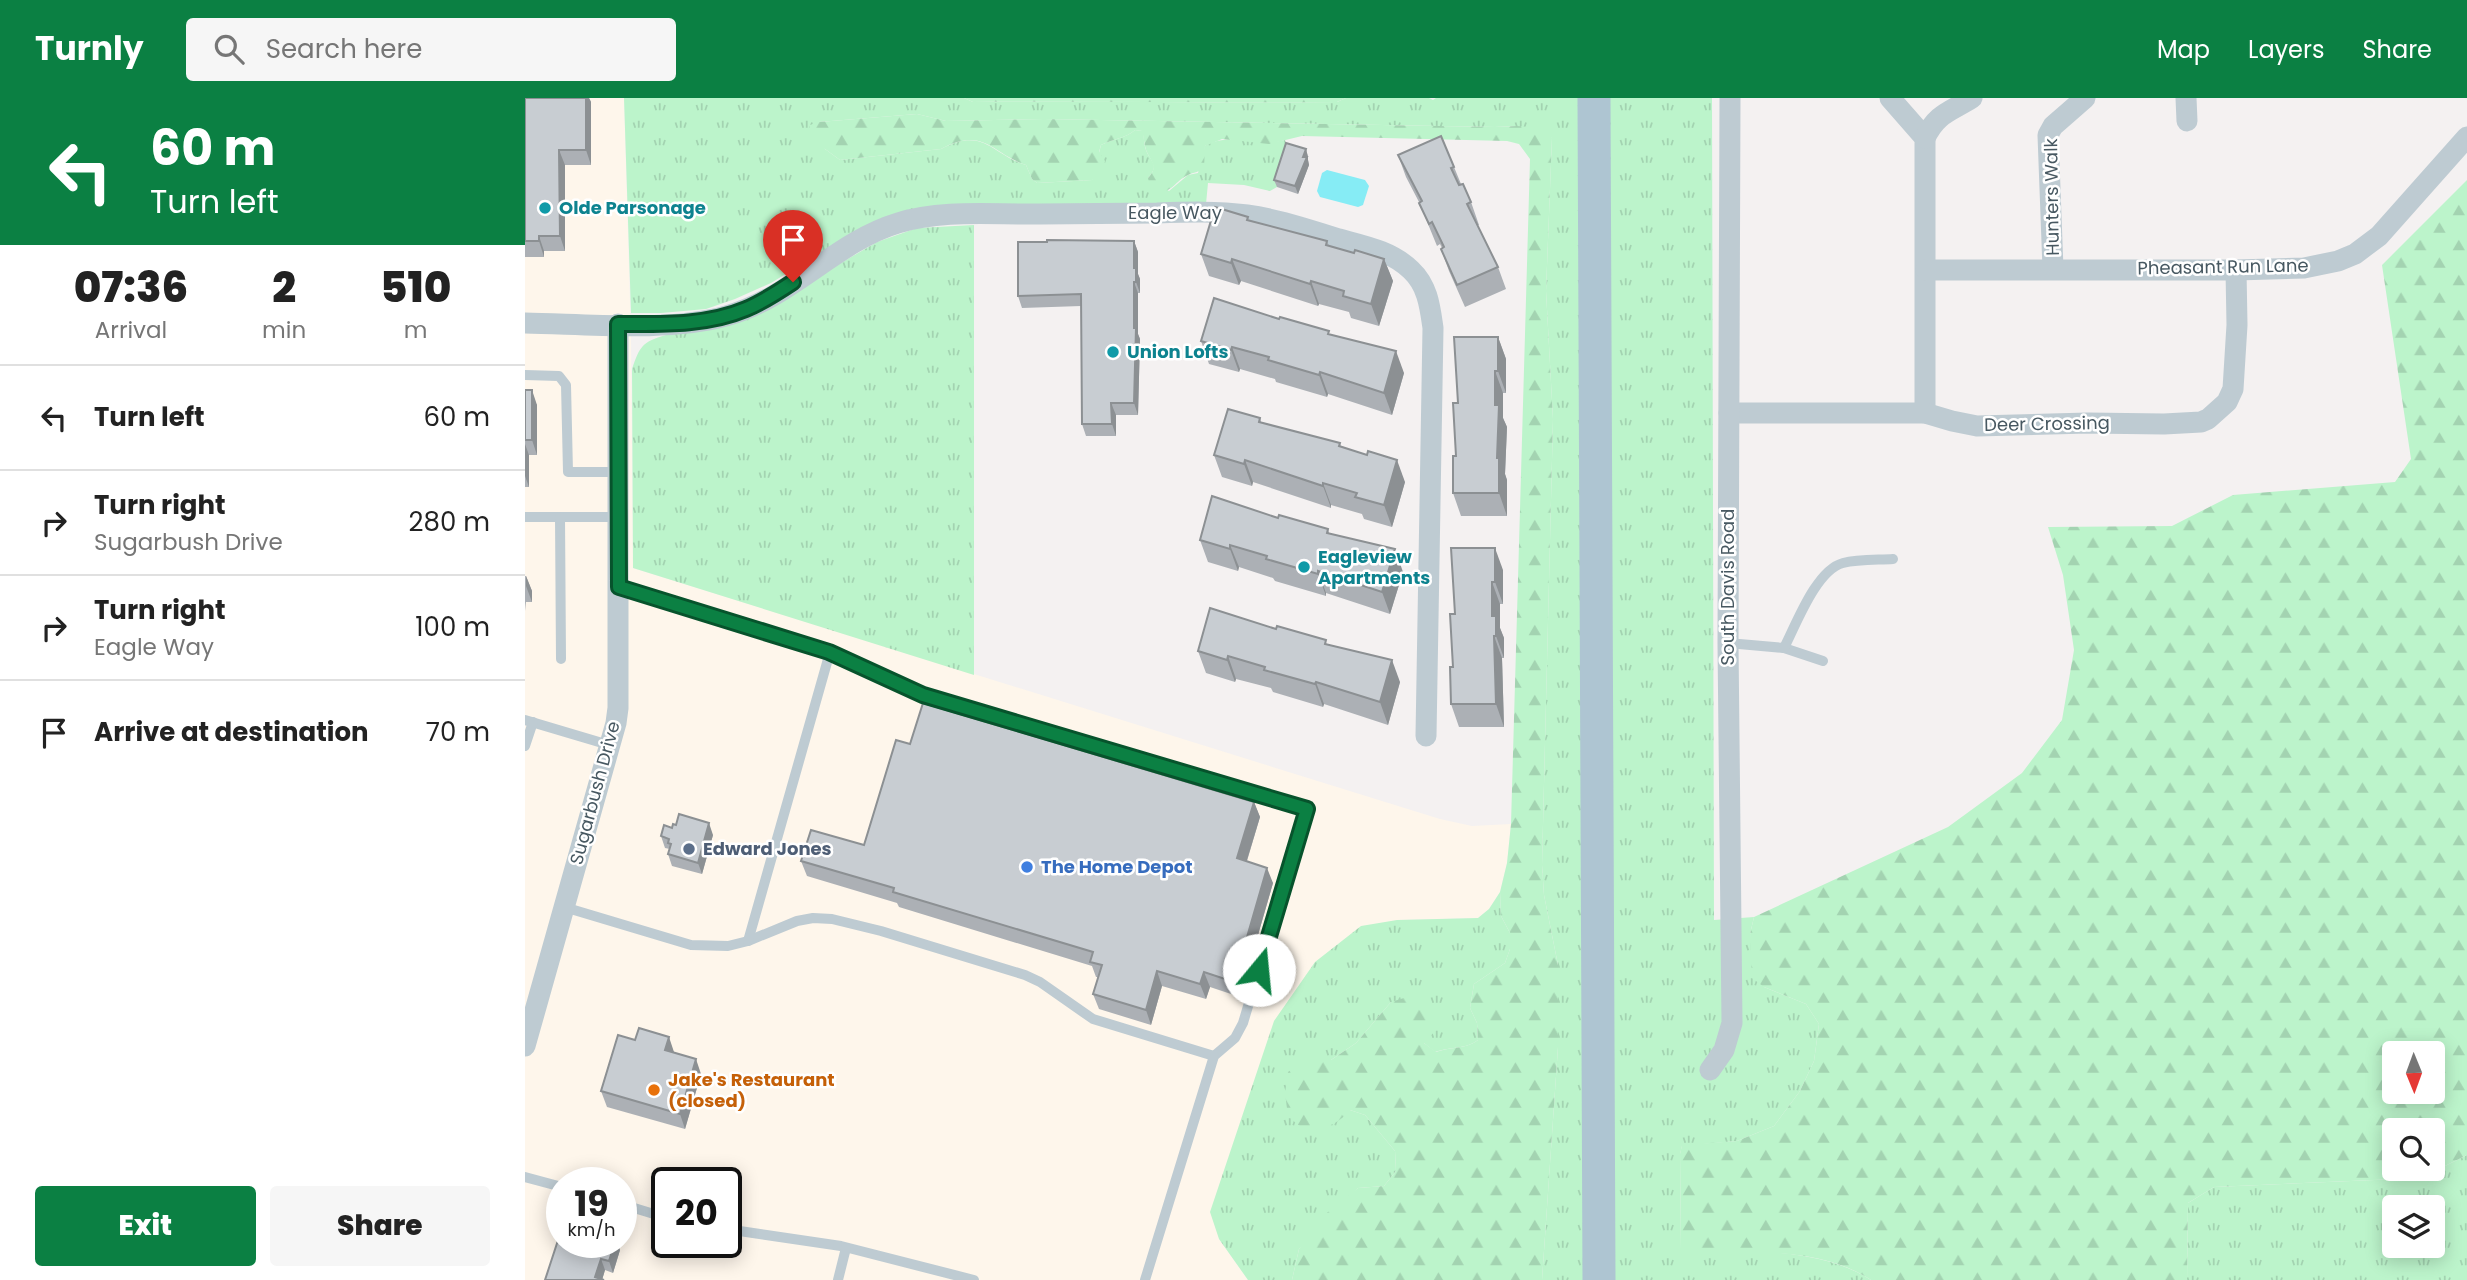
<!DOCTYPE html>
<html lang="en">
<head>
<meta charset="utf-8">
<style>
  :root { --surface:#fff; --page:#f6f6f6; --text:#222; --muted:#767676; --line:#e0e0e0; --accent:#0b8043 }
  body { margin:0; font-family:Poppins,sans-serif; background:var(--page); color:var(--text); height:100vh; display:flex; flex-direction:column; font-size:26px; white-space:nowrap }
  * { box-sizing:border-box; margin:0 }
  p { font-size:23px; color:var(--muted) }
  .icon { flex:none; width:38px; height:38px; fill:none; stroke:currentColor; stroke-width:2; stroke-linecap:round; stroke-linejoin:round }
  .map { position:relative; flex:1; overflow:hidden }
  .details { display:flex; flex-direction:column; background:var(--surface); width:525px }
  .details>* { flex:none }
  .guide { background:#0b8043; color:#fff; overflow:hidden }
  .needle { width:46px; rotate:179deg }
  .controls { position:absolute; left:1857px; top:943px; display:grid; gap:14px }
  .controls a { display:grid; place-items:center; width:63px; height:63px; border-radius:7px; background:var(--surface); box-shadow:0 4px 18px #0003; font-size:35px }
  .speed { position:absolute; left:21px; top:1069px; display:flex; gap:14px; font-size:35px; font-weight:700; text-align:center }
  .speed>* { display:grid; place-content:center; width:91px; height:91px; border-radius:50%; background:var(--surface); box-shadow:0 4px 18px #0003; line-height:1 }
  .speed small { font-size:18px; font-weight:400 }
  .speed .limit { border:4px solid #111; border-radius:10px; background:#fff; color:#111 }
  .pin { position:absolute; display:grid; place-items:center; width:60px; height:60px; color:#fff; margin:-72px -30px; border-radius:50% 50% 50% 0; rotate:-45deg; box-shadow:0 0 7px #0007 }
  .pin .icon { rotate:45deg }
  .me { position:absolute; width:77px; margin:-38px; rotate:17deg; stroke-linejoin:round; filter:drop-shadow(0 0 5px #0008) }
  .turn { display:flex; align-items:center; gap:24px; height:147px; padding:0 35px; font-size:32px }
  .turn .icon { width:91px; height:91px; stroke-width:2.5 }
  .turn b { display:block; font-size:49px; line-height:60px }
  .eta { display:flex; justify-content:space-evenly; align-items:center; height:119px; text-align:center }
  .eta b { font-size:42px; font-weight:800; line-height:49px }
  .cta { display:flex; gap:14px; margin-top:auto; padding:14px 35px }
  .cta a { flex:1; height:80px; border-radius:7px; background:var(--accent); color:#fff; font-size:28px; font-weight:800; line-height:80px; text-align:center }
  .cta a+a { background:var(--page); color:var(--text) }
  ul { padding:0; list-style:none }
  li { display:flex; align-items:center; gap:21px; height:105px; padding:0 35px; border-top:2px solid var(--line) }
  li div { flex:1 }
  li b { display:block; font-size:26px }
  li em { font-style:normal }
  header { display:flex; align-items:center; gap:42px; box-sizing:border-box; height:98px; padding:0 35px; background:var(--accent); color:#fff }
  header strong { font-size:33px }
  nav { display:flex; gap:38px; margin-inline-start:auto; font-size:24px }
  .search { width:490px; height:63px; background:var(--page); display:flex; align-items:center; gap:18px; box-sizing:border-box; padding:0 24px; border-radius:7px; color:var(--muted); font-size:26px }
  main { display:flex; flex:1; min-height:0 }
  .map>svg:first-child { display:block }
  .commercial { fill:#fef6eb; fill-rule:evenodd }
  .grass { fill:url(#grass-tufts); fill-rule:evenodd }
  .forest { fill:url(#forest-firs); fill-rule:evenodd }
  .water { fill:#86ecf5 }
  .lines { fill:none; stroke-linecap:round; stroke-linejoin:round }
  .lane { stroke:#becbd2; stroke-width:10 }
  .street { stroke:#becbd2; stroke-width:21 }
  .primary { stroke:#aec5d2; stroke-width:33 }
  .wall { fill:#acb0b5 }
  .shaded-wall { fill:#8c9093 }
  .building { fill:#c8cdd2; stroke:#8c9093; stroke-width:2 }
  .route-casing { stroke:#07532c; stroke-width:18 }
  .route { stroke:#0b8043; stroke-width:12 }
  .culture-dot { fill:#0f9aa8; stroke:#fff; stroke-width:2.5 }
  .service-dot { fill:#5c6f8a; stroke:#fff; stroke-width:2.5 }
  .shop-dot { fill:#3f7fe0; stroke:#fff; stroke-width:2.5 }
  .food-dot { fill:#e8710a; stroke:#fff; stroke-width:2.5 }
  .labels { text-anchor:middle; stroke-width:5; stroke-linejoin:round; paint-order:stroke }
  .street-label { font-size:18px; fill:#475861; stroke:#fff }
  .culture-label { font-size:18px; font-weight:bold; fill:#0d838f; stroke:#fff; text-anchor:start }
  .service-label { font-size:18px; font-weight:bold; fill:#4e5e75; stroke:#fff; text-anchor:start }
  .shop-label { font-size:18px; font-weight:bold; fill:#366cbe; stroke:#fff; text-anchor:start }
  .food-label { font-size:18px; font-weight:bold; fill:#c56008; stroke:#fff; text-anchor:start }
</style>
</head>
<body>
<header>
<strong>Turnly</strong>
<div class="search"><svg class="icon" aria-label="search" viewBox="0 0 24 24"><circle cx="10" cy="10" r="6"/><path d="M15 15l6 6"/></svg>Search here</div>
<nav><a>Map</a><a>Layers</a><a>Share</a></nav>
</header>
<main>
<section class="details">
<div class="guide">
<div class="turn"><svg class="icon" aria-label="left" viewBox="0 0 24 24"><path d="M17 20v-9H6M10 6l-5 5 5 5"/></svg><div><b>60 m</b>Turn left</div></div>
</div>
<div class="eta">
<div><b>07:36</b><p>Arrival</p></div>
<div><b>2</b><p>min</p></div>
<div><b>510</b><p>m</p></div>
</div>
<ul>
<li><svg class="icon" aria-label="left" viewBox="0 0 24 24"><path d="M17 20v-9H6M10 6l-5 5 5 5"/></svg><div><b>Turn left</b></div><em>60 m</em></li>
<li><svg class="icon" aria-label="right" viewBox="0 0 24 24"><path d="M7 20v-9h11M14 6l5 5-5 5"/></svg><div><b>Turn right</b><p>Sugarbush Drive</p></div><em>280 m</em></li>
<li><svg class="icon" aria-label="right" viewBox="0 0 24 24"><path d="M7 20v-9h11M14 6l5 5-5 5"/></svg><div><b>Turn right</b><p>Eagle Way</p></div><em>100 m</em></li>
<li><svg class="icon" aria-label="arrive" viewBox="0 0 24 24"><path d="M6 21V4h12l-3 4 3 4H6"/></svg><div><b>Arrive at destination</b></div><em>70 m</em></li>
</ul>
<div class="cta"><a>Exit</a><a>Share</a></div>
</section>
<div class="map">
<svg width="1942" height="1182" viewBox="0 0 1942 1182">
  <defs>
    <pattern id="grass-tufts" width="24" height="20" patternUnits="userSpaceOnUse" patternTransform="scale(1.75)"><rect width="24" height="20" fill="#bcf4cb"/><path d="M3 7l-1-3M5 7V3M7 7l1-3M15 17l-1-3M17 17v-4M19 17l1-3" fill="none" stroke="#a3d3b1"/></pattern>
    <pattern id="forest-firs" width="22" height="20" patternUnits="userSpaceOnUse" patternTransform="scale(1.75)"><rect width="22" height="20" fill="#bcf4cb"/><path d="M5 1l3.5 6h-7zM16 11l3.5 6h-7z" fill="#a3d3b1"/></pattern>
  </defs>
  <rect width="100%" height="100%" fill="#f4f1f1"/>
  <path class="commercial" d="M0,0H99L106,238L108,470L915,721L947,728L986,726L982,765L975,794L964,811L953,820L872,822L694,1141L723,1182H0ZM37,1085H96V1144H37ZM142,1085H201V1144H142Z"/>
  <g class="grass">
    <path d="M99,0H439L448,4C569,3 690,5 812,4L821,0H904L908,2L911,0H1065L1069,1182H1017L1033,949V867L1019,797L1017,767L1028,321L1021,193L1027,40L992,28L970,29L519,21L421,23L392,16L294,24L300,51L315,62L416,51C459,28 466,56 501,67L507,81L512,85L567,82L576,47C588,41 601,40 610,32L618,33C619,39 619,47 621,52C626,65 635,66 623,80L644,93L663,77L673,75L680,48C702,34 733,48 760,42L763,52L752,89L745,93L719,87L683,85L681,106L413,109L313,144L246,185L210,201L181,211L136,215H106Z"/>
    <path d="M1074,0H1187L1189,822L1229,819L1225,836L1239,889L1281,906L1294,926L1289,963L1275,993L1249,1028L1212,1043L1157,1048L1155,1056L1156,1151C1217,1154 1294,1148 1346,1182H1080Z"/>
    <path d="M449,127V577L108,470L107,271C115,248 117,244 141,237L302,173L352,144L392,130Z"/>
    <path d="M975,794L976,818L985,835V851L980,865L949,886L945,910L952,925L953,942C939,952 928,948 910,954L899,945L866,904L831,945L806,962H778L825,1012L840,1017L870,1053L871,1073L859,1088L833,1090L774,1151L767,1182H723L694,1141L685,1114L749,923L790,864L836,828L872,822L953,820L964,811Z"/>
    <path d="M1942,1057V1182H1662L1663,1105L1689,1089L1896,1080ZM1869,1110H1908V1148H1869Z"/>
  </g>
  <g class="forest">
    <path d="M439,0H821L812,4C691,5 569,3 448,4Z"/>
    <path d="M392,16L421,23L519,21L970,29L992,28L1020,30L1027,40L1021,193L1028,321L1017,767L1019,797L1033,867V949L1017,1182H767L774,1151L798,1118L833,1090L859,1088L871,1073L870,1053L840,1017L825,1012C815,1025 794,1036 777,1029C773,1028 767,1021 763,1018L760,995L763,974L778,962H806L831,945L866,904L879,900L898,903L909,919L911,932L899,945L911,954C928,948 939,952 953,942L952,925L945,910L949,886L980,865L985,851V835L976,818L975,794L982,765L986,726L1005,61L994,46L982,43L777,38L744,46L697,41L680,48L679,70C673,75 669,74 663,77C647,85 648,97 626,93L623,80C634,68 626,64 621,52C619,46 619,39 617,33L610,32C601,40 588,41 576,47L574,54L580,63L578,73L567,82L512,85L507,81L501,67C466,55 459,28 416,51L315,62L300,51L285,34V27L294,24Z"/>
    <path d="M1942,82V1057L1896,1080L1689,1089L1663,1105L1662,1182H1346C1294,1148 1226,1155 1167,1155L1156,1152L1155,1056L1157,1047L1212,1043L1249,1028L1275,993L1289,963L1294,926L1281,906L1239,889L1227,880L1225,836L1229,819L1423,729L1497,675L1537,622L1549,552L1538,477L1523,429L1647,428L1708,397L1870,384L1886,361L1857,167ZM1869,956H1908V994H1869ZM1869,1032H1908V1071H1869Z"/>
  </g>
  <polygon class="water" points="802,72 840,82 844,88 838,107 833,109 795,99 792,93 797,75"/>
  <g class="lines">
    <g class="lane">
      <polyline points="0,277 34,278 41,287 43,374 93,374"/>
      <polyline points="0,419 93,419"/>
      <polyline points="35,419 36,561"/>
      <polyline points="94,489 305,554 398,597 782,711 718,925 710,940 689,958 620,1182"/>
      <polyline points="1203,545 1259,550 1298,563"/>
      <path d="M1259,550C1271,527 1291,472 1318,465C1333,461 1352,462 1368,461"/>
      <polyline points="0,622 84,647"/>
      <polyline points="0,648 8,624"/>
      <polyline points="39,809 166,847 203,848 223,843 272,823 288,820 307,821 356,833 500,877 515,884 568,921 689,958"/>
      <polyline points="223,843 305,554"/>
      <polyline points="0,1079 37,1089"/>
      <polyline points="96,1106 142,1120"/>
      <polyline points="201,1131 316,1148 449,1182"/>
      <polyline points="313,1182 321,1150"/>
    </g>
    <g class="street">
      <polyline points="1365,0 1400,40 1400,315"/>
      <polyline points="1661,0 1662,23"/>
      <path d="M1400,40C1412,15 1425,14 1447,0"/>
      <polyline points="1528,171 1523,37 1528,28 1560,0"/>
      <polyline points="1401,172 1711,172 1779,170 1813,163 1830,156 1854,138 1942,39"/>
      <path d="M0,225C60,226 144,234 201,218C265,201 310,144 373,125C418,111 469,117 515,116C554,116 593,115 632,115C662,114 692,113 722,117C753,121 784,132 814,141C840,148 866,153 886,172C903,188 905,209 908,230L901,638"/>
      <polyline points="1204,315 1400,315 1427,323 1452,328 1563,325 1639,326 1676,324 1683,321 1702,304 1708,291 1712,227 1711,172"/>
      <polyline points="0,948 91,625 93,610 93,226"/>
      <polyline points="1185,972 1199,952 1207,925 1203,545 1205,0"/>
    </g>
    <polyline class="primary" points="1069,0 1074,1182"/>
  </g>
  <g class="wall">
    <polygon points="0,0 64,0 66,4 66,67 40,67 40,153 19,153 19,159 0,159"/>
    <polygon points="781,51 783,59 783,62 784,67 773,96 752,89 749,82"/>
    <polygon points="873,57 929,69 936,86 946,104 954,127 952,127 973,169 981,191 940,209 924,173 916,151 917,150 915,146 912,148 894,104 881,79"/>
    <polygon points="723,119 724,123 802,143 804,148 829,155 859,161 868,183 854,228 826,220 824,214 794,206 793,208 716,183 714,187 684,178 676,156"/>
    <polygon points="609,143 613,154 613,176 615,181 615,195 613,195 613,236 615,241 613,317 591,317 591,338 561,338 557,326 556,208 497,210 493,198"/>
    <polygon points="754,221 806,237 879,275 867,317 803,296 802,299 751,284 750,281 715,271 714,274 684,266 676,243"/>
    <polygon points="973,239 981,261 981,295 978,295 978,320 982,329 980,376 982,382 982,418 936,418 928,395 933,305"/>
    <polygon points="0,292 12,307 12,357 4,357 4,389 0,389"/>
    <polygon points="735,320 736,324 815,345 816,349 880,384 867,429 839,421 837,416 806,407 806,410 728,384 727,388 697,379 689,357"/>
    <polygon points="753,420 803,431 804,435 878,474 865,516 801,495 801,498 750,483 748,480 714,469 713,473 683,464 675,442"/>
    <polygon points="978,472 978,506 975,506 975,530 979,540 979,560 977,560 979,629 934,629 926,606 930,516"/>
    <polygon points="0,478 1,478 7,493 7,504 1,504 0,513"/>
    <polygon points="751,531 802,546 875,584 863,627 799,606 798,609 748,594 746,590 711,581 710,584 681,575 673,553"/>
    <polygon points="729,704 735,719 722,763 748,785 715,899 685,889 681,901 637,888 626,927 574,911 568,896 573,879 571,879 567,868 374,809 372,805 282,778 276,763 339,747"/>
    <polygon points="151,727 188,737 177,776 147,768 143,756 145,751 140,750 136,738"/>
    <polygon points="149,954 176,976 160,1031 82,1009 76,993"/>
    <polygon points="95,1152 88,1175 80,1172 77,1182 20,1182"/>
  </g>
  <g class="shaded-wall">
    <polygon points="61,0 64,0 66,4 66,67 61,52"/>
    <polygon points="781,51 783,59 783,62 784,67 773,96 770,88"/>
    <polygon points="34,52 40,67 40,153 35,138"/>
    <polygon points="14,138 19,153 19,159 14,143"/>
    <polygon points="609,143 613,154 613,176 615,181 615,195 611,184 609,170"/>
    <polygon points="707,161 716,183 714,187 706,165"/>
    <polygon points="859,161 868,183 854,228 846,206"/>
    <polygon points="786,183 794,206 793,208 785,186"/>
    <polygon points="609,184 613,195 613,236 615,241 613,317 609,305"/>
    <polygon points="973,239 981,261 981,295 973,273"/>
    <polygon points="707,249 715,271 714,274 706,252"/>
    <polygon points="871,253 879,275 867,317 859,295"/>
    <polygon points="970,273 978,295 978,320 982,329 980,376 982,382 982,418 974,395 972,360"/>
    <polygon points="795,274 803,296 802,299 794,277"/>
    <polygon points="7,292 12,307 12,357 7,342"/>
    <polygon points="586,305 591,317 591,338 587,326"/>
    <polygon points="0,346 4,357 4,389 0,378"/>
    <polygon points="720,362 728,384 727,388 719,366"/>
    <polygon points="872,362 880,384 867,429 859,407"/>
    <polygon points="798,385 806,407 806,410 798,388"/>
    <polygon points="705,447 714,469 713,473 705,451"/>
    <polygon points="970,450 978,472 978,506 970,484"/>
    <polygon points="870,451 878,474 865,516 857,494"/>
    <polygon points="793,473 801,495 801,498 793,476"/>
    <polygon points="1,478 7,493 7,504 1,488"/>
    <polygon points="967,484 975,506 975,530 979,540 979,560 971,538 967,518"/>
    <polygon points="969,538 977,560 979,629 971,606"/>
    <polygon points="703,558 711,581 710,584 702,562"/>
    <polygon points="867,562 875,584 863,627 855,604"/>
    <polygon points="791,584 799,606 798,609 790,586"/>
    <polygon points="729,704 735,719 718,775 712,760"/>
    <polygon points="184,725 188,737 177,776 173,765"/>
    <polygon points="742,770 748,785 715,899 709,884"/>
    <polygon points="632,873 637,888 626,927 621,912"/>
    <polygon points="679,874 685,889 681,901 675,886"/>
    <polygon points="144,939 149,954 145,967 140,952"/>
    <polygon points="171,961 176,976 160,1031 155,1016"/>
    <polygon points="90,1144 93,1144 95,1152 88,1175 84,1163"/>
    <polygon points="76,1161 80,1172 77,1182 70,1179"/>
  </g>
  <g class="building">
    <polygon points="0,0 61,0 61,52 34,52 35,138 14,138 14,143 0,143"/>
    <polygon points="916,38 929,69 926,70 934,87 938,86 946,104 942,106 973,169 932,187 916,151 919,149 907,124 904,126 894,105 897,103 873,57"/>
    <polygon points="761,45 781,51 778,59 782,59 770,88 749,82"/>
    <polygon points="690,109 723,119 722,122 802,143 801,147 829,155 830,152 859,161 846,206 818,198 819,193 786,183 785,186 707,161 706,165 676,156"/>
    <polygon points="522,142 609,143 609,170 611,170 611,184 609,184 609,230 611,230 609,305 586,305 587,326 557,326 556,196 493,198 493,144 522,144"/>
    <polygon points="689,200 754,221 755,219 804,233 803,236 871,253 859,295 795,274 794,277 743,262 744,259 707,249 706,252 676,243"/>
    <polygon points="929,239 973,239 973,273 970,273 970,307 974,307 972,360 974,360 974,395 928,395 928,358 931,358 928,305 933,305"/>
    <rect x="0" y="292" width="7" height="50"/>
    <polygon points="703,311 735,320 734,324 815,345 814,348 842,357 843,353 872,362 859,407 830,399 832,395 798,385 798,388 720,362 719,366 689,357"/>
    <polygon points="687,398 753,420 754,417 803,431 802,435 870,451 857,494 793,473 793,476 741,461 742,458 705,447 705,451 675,442"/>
    <polygon points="926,450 970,450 970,484 967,484 967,518 971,518 971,538 969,538 971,606 926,606 925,569 928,569 925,516 930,516"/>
    <polygon points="685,510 751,531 752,528 801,542 800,546 867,562 855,604 791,584 790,586 739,572 740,569 703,558 702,562 673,553"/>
    <polygon points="398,605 729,704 712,760 742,770 709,884 679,874 675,886 632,873 621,912 568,896 577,867 565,864 568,854 368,794 369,790 276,763 286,732 339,747 371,642 385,646"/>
    <polygon points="154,716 184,725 173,765 143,756 146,746 143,745 144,741 136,738 139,727 147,730 148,726 151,727"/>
    <polygon points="114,930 144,939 140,952 171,961 155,1016 76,993 93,937 110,942"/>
    <polygon points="37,1130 37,1144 90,1144 84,1163 76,1161 70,1179 79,1182 20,1182"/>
  </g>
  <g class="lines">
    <defs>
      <path id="route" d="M268,184C253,194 238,204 221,211C181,228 135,226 93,226L94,489L304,554L398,597L782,711L734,872"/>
    </defs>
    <use href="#route" class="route-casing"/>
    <use href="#route" class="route"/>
  </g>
  <g class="culture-dot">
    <circle cx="20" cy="110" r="7"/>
    <circle cx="588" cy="254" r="7"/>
    <circle cx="779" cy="469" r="7"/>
  </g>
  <circle class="service-dot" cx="164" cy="751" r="7"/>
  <circle class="shop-dot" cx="502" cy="769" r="7"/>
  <circle class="food-dot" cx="129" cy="992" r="7"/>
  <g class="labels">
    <g class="street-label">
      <text transform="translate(1527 99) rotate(-91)" y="6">Hunters Walk</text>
      <text x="650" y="121">Eagle Way</text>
      <text transform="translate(1698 169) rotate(-1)" y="6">Pheasant Run Lane</text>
      <text transform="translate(1522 326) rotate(-1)" y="6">Deer Crossing</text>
      <text transform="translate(1203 489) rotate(-90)" y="6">South Davis Road</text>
      <text transform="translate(70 695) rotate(-75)" y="6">Sugarbush Drive</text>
    </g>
    <g class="culture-label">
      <text x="34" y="116">Olde Parsonage</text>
      <text x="602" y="260">Union Lofts</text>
      <text x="793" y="465">Eagleview<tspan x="793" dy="21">Apartments</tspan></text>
    </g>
    <g class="service-label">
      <text x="178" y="757">Edward Jones</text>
    </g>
    <g class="shop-label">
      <text x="516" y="775">The Home Depot</text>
    </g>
    <g class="food-label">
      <text x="143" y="988">Jake's Restaurant<tspan x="143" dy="21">(closed)</tspan></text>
    </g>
  </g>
</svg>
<div class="controls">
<a><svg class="needle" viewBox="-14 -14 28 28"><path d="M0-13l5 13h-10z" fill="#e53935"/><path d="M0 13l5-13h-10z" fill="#767676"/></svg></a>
<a><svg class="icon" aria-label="search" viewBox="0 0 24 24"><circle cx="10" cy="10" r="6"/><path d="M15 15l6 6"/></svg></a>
<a><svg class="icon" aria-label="layers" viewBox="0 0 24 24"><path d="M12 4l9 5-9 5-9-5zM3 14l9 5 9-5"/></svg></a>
</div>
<div class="speed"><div>19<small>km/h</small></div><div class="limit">20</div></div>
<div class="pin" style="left:268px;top:184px;background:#d93025"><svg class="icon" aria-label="arrive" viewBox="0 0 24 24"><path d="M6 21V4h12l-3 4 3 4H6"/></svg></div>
<svg class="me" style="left:734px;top:872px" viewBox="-20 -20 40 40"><circle r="19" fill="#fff"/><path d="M0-13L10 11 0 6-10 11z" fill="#0b8043"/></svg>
</div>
</main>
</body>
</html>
